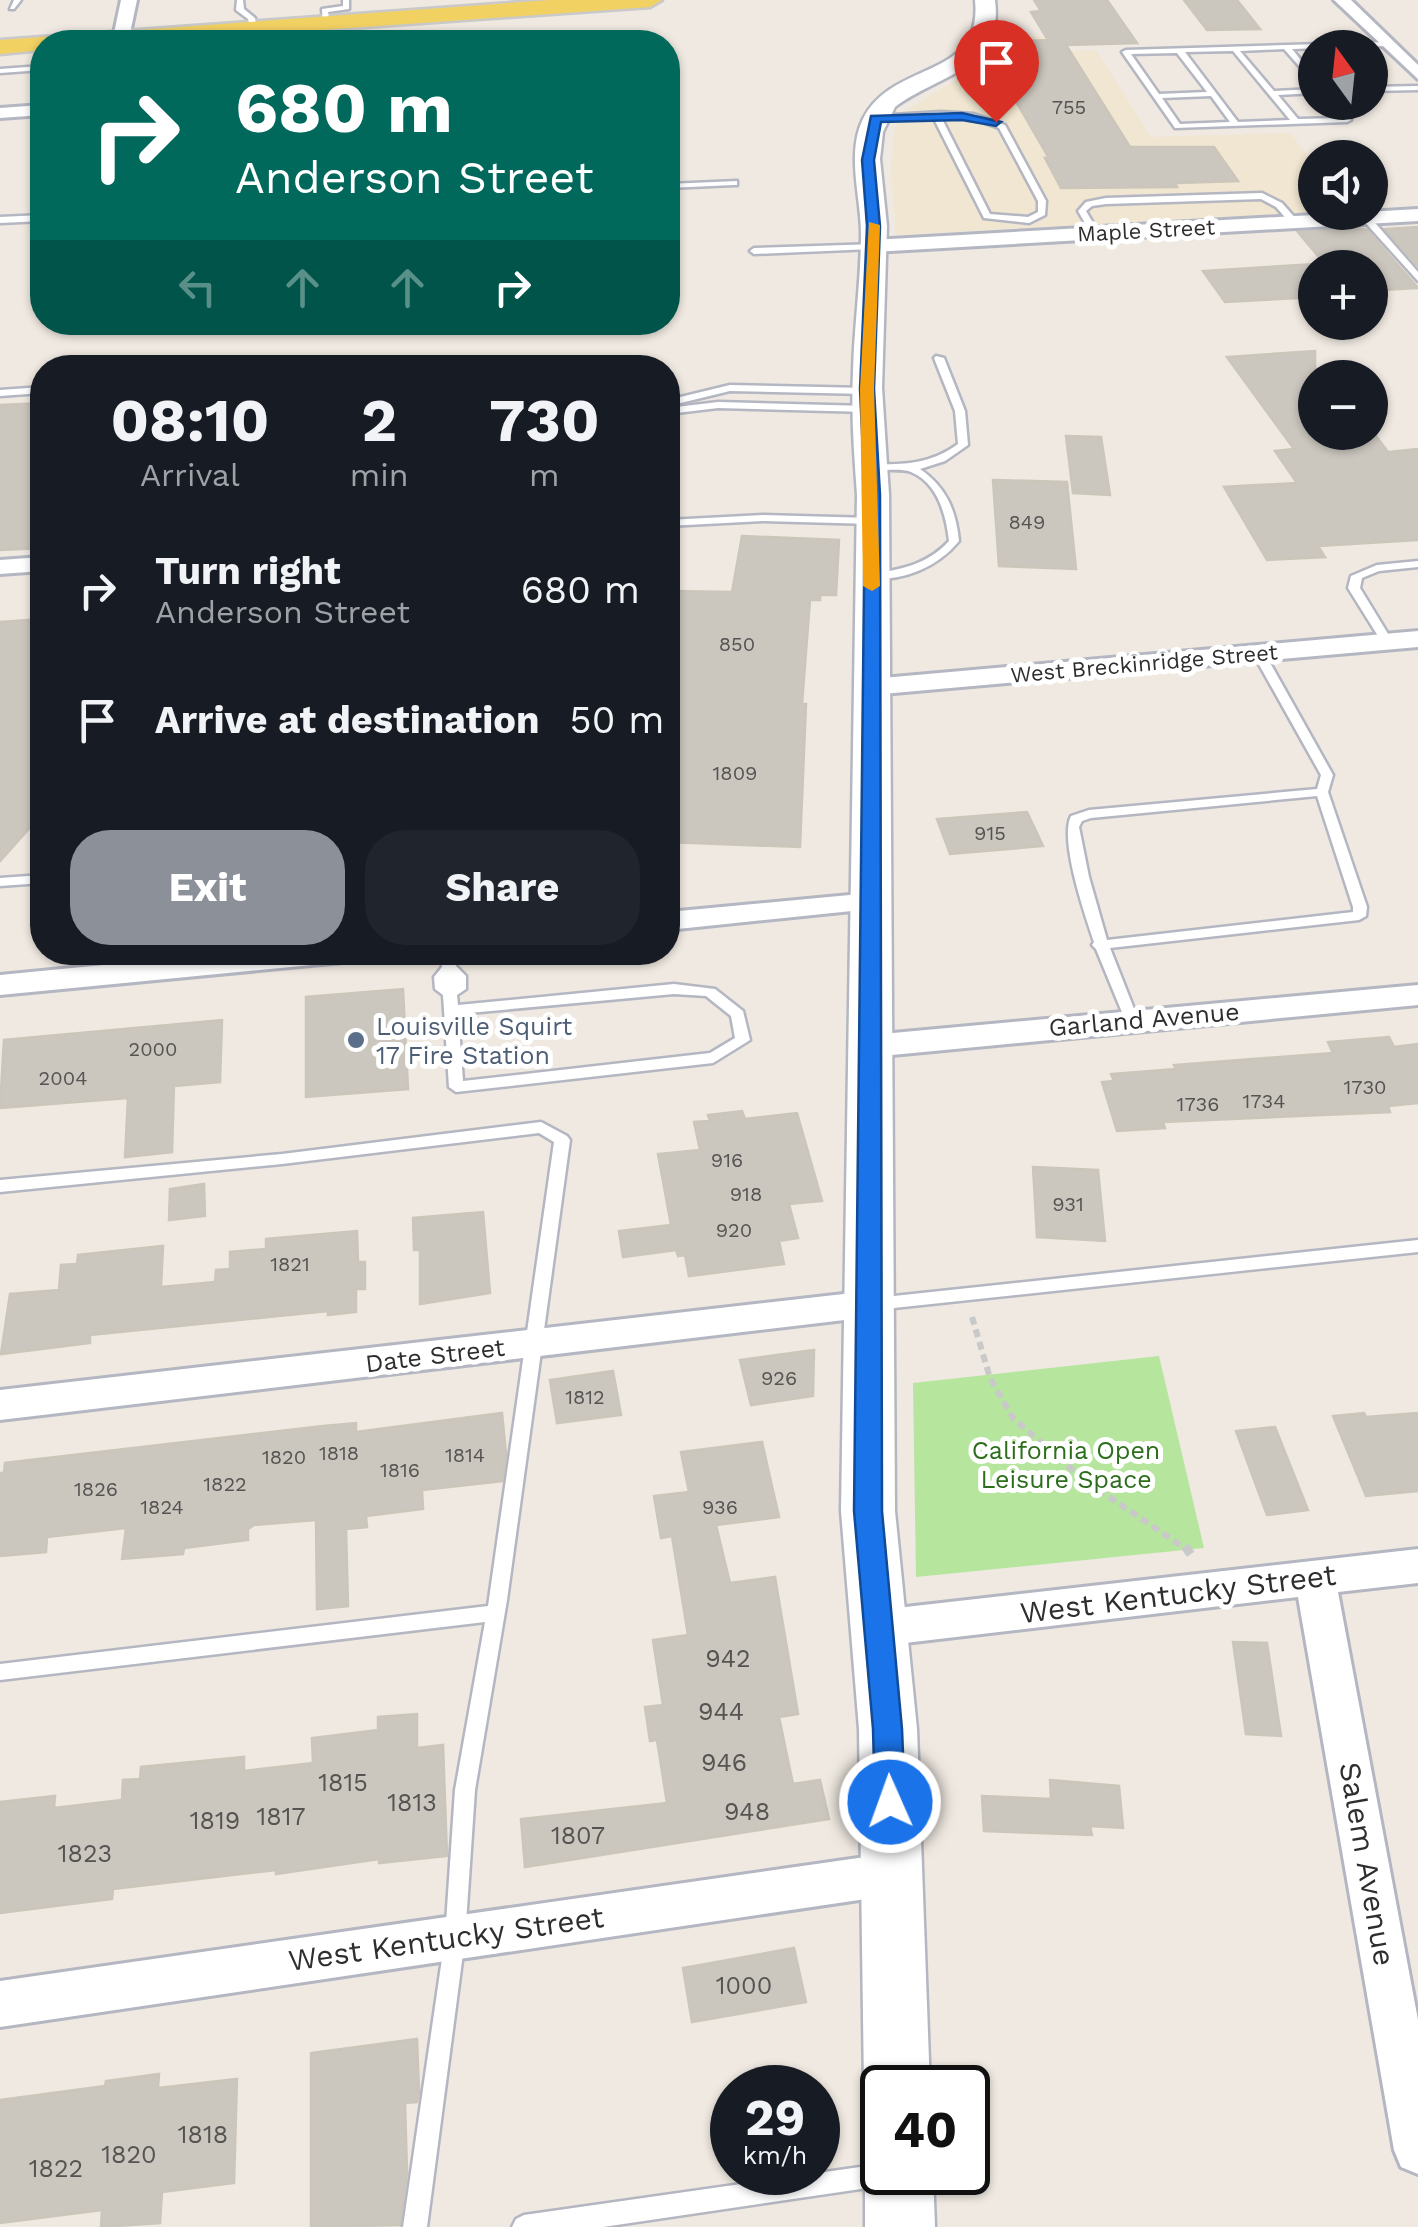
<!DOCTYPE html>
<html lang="en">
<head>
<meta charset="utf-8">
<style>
  :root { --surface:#171b24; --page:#20242c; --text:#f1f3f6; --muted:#9ea1a6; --accent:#8c9099 }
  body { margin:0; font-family:"Work Sans",sans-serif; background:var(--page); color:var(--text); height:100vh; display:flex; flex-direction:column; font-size:38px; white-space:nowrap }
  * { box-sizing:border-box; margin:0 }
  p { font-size:32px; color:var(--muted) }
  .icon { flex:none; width:55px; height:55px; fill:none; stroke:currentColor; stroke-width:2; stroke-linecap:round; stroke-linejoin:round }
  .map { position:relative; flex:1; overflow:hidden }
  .details { position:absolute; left:30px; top:355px; width:650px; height:610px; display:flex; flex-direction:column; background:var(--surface); border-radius:40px; box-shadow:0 2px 8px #0004 }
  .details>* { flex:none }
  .guide { position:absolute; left:30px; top:30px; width:650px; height:305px; border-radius:40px; box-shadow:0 2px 8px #0004; background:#00695c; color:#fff; overflow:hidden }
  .needle { width:65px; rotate:345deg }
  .tools { position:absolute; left:1298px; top:30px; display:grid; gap:20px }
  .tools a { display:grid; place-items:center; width:90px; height:90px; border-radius:50%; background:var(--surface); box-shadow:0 2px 8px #0004; font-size:50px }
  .speed { position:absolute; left:710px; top:2065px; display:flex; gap:20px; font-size:50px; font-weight:700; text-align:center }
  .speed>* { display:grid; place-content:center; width:130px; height:130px; border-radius:50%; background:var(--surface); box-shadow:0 2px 8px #0004; line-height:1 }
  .speed small { font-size:25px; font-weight:400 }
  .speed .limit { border:5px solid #111; border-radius:15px; background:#fff; color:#111 }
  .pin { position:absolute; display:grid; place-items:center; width:85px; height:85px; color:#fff; margin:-102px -42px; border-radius:50% 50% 50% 0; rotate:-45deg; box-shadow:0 0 10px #0007 }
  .pin .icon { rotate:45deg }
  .me { position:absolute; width:110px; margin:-55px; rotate:358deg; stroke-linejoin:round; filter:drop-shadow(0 0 8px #0008) }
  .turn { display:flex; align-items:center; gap:35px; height:210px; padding:0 40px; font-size:45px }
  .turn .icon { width:130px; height:130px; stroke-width:2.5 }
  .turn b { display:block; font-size:70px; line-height:85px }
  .lanes { display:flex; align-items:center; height:95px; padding:0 40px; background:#0003; justify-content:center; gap:50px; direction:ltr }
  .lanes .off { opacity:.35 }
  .eta { display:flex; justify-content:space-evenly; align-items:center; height:170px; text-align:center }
  .eta b { font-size:60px; font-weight:700; line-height:70px }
  .action { display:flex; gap:20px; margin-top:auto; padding:20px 40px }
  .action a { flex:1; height:115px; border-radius:40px; background:var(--accent); color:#fff; font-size:40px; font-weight:700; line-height:115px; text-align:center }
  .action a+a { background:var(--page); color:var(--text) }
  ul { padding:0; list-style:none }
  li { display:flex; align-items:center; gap:30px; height:130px; padding:0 40px }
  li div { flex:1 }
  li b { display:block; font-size:38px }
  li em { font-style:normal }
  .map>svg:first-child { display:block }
  .education { fill:#f0e6d1 }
  .green { fill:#b6e59e }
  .building { fill:#cbc7bf; stroke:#cbc5ba; stroke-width:2.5 }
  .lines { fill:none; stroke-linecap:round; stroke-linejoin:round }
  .lane-casing { stroke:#b4b7c1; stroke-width:5 }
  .street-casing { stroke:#b4b7c1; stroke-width:6 }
  .secondary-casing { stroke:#b4b7c1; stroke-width:5 }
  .primary-casing { stroke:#c9c9c9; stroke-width:5 }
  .path-far1 { stroke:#c9c9c9; stroke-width:6; stroke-dasharray:8 5; stroke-linecap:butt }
  .path { stroke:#c9c9c9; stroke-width:9; stroke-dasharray:10 6; stroke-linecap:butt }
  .lane { fill:#fff; fill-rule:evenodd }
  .street { fill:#fff; fill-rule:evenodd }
  .secondary { fill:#fff; fill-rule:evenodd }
  .primary { fill:#f2d163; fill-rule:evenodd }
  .route { fill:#1a73e8; stroke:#114b97; stroke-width:2.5 }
  .slow { fill:#f59e0b }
  .service-dot { fill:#5c6f8a; stroke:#fff; stroke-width:4 }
  .labels { text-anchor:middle; stroke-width:10; stroke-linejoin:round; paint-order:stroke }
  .number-label { font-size:20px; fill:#555452 }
  .far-street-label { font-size:22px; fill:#2e2e2e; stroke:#fff }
  .street-label { font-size:25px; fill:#2e2e2e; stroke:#fff }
  .service-label { font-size:25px; fill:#4e5e75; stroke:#fff; text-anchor:start }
  .park-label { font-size:25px; fill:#2c6e1b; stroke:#fff }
  .near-number-label { font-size:25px; fill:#555452 }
  .near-street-label { font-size:30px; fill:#2e2e2e; stroke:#fff }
</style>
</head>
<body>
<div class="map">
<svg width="1418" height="2227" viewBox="0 0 1418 2227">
  <rect width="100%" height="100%" fill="#efe9e1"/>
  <polygon class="education" points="1009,36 1060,37 1069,51 1096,50 1151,137 1290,133 1315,165 1315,212 896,235 891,167 895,127 908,109 989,60"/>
  <polygon class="green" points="1159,1356 1204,1548 916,1577 913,1383"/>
  <g class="building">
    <polygon points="1034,0 1107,0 1137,43 1066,45 1130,147 1214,147 1238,181 1175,183 1177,187 1061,188 1045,158 1049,158 1006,84 1025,83 1003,42 1048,40 1031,12 1041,11"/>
    <polygon points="1184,0 1237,0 1260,29 1207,30"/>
    <polygon points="361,31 361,42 305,42 306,35"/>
    <polygon points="1418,227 1418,266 1385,229"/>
    <polygon points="1353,228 1367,230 1418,288 1382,290 1370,277 1370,268 1328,268 1298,232"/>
    <polygon points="1315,264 1315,297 1225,302 1203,271"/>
    <polygon points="1315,351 1315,432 1373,432 1388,452 1418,449 1418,540 1318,546 1325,557 1267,560 1224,487 1297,483 1275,451 1294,449 1227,357"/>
    <polygon points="42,403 42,548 0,550 0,405"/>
    <polygon points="1066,436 1101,437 1110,495 1073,493"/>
    <polygon points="993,480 1067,482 1076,569 999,566"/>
    <polygon points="742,536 839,540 836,595 820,595 820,600 810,600 802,704 806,704 800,847 668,842 668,591 732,592"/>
    <polygon points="42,619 42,814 0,861 0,622"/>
    <polygon points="1027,812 1043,846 950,854 937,819"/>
    <polygon points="403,989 408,1089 306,1097 306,997"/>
    <polygon points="222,1020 220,1082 174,1086 172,1152 125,1157 128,1098 0,1108 4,1040"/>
    <polygon points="1389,1037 1394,1047 1418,1044 1418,1103 1388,1106 1390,1112 1163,1122 1165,1128 1117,1131 1102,1082 1114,1081 1111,1074 1176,1069 1174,1065 1333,1053 1328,1042"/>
    <polygon points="742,1111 745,1119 797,1113 822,1201 789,1204 798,1238 779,1241 784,1264 689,1276 685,1255 678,1256 676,1250 623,1257 619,1231 671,1225 658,1154 700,1150 694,1122 710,1121 708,1115"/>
    <polygon points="1033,1167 1098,1170 1105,1241 1037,1237"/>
    <polygon points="204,1184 205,1216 169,1220 170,1189"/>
    <polygon points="483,1212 490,1293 420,1304 420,1250 414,1250 413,1218"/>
    <polygon points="357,1231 358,1262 365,1262 365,1289 356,1289 356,1312 328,1315 328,1311 90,1335 90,1343 1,1354 10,1294 59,1290 61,1265 77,1264 78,1255 163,1246 161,1287 215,1282 216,1270 230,1269 230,1252 266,1249 266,1239"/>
    <polygon points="814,1350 813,1396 751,1405 740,1360"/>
    <polygon points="613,1371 621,1415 557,1423 550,1380"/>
    <polygon points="502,1413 506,1454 502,1481 422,1490 423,1509 366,1516 367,1527 346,1529 348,1606 317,1609 316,1520 254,1525 248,1529 248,1540 184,1548 183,1554 122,1559 126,1528 47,1537 46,1552 0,1556 0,1473 4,1473 5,1463 323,1426 356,1423 356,1432"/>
    <polygon points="1364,1413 1366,1417 1418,1413 1418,1491 1366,1496 1333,1416"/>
    <polygon points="1275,1427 1308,1510 1267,1515 1236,1431"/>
    <polygon points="762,1442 779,1517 716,1525 730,1583 775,1577 798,1714 779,1717 793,1784 820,1780 829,1819 525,1867 521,1819 667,1803 657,1740 650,1741 645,1707 663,1705 653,1640 688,1635 672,1536 661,1538 654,1496 689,1492 681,1452"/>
    <polygon points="1233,1642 1267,1643 1281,1736 1246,1734"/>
    <polygon points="417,1714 417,1748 443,1745 447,1856 379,1863 379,1859 276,1874 276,1870 113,1889 112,1899 0,1913 0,1802 55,1796 54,1808 122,1800 123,1780 140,1779 141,1767 244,1757 244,1771 313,1763 312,1738 378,1730 378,1717"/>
    <polygon points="1050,1780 1119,1786 1123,1828 1090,1826 1092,1835 984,1831 982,1796 1051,1799"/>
    <polygon points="794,1948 806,2002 692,2022 683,1968"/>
    <polygon points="417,2039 419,2092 417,2102 405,2103 407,2172 400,2225 311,2227 311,2053"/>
    <polygon points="159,2074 158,2088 237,2079 234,2183 162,2192 160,2223 101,2227 102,2210 0,2223 0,2100 105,2086 106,2081"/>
  </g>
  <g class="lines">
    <defs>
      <g id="lane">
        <polygon points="14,0 21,0 14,9 10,9"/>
        <polygon points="237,0 243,0 244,9 255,18 257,30 251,30 248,19 236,10"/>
        <polygon points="343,0 349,0 349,9 328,12 330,23 323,25 322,9 343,6"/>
        <path d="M1386,42L1389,46L1292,49L1315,77V84L1284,49L1240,51L1274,91L1315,89V93L1278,95L1298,119L1341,118L1329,102H1337L1351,120L1347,122L1175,128L1122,52L1126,50ZM1233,51L1290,120L1238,122L1185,52ZM1177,53L1207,92L1159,94L1131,54ZM1211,96L1230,122L1180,124L1162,98Z"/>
        <polygon points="42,66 42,70 0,73 0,69"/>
        <polygon points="1418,86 1418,90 1370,91 1370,87"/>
        <path d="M941,112L974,114L1005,125L1046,201L1045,215L1029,223L984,218L933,117L876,120L872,118L876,116ZM941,117L974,119L999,128L1038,201V212L1028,217L990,214Z"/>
        <polygon points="737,181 737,185 734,185 668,188 668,184"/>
        <polygon points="1262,193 1282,203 1297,220 1297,224 1291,224 1276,207 1261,199 1106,204 1092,206 1086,211 1099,233 1095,236 1092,235 1078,211 1086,202 1106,198"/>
        <polygon points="42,215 42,221 0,223 0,217"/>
        <polygon points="1363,216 1369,216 1418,272 1418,281 1363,220"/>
        <polygon points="876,244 876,248 873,249 754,254 750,251 754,248"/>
        <path d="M936,356L944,358L965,411L968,445L945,461L920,469C946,487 956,510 959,541C937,568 903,581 868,579V575C900,569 926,566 949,541C946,515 938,483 911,472C901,468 883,471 871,470L866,467L871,464C904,465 931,464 958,444L955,411L934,358Z"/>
        <polygon points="730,385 867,388 872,391 867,394 730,391 668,406 668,400"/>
        <polygon points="42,387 42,393 0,396 0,390"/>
        <polygon points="718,402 868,406 873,409 868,412 718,408 668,414 668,408"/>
        <polygon points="763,515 872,518 877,521 872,524 763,521 668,526 668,520"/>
        <polygon points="1418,561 1418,567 1379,571 1362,578 1360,588 1393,642 1391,644 1383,644 1348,588 1351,576 1377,565"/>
        <path d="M1258,649L1264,652L1333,775L1328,792L1367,907L1366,916L1359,920L1110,948L1138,1019L1131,1024L1126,1022L1096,949L1092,945L1094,942C1085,915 1059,840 1071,816L1089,810L1317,789L1321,775L1252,652ZM1317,796L1353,907V912L1107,940L1089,877L1079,827L1082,821L1091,818Z"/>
        <polygon points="42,875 42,883 0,886 0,878"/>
        <path d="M440,952H454L456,966L466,976V989L457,995L458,1005L674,984L715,989L743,1011L750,1040L713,1063L456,1092L449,1087L443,995L435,989L434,977L442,967ZM674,994L706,996L731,1016L735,1038L710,1053L463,1081L458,1014Z"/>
        <polygon points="541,1122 567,1136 570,1140 507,1600 475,1790 465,1938 427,2227 403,2227 445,1938 455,1790 485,1622 0,1680 0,1664 488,1606 554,1142 539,1133 282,1164 0,1192 0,1180 282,1154"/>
        <polygon points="1418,1240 1418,1252 875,1310 869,1308 867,1304 869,1300 875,1298"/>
        <polygon points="881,2164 882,2172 891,2172 892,2175 889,2183 881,2186 603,2227 512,2227 516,2219 524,2215"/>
      </g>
      <g id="street">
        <polygon points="121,0 137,0 129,38 120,42 113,38"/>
        <polygon points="1334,0 1351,0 1418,65 1418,79"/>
        <polygon points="42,105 42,115 0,118 0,108"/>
        <polygon points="1418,209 1418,221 873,252 864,246 873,240"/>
        <polygon points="42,557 42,571 0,574 0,560"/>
        <polygon points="1418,631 1418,647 871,695 858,687 871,679"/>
        <polygon points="871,893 881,896 886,902 881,908 668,930 668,912"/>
        <polygon points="237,952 358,952 354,959 343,962 0,995 0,975"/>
        <polygon points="1418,985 1418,1005 871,1057 860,1053 855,1046 860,1039 871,1035"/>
        <polygon points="870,1291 883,1294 888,1304 883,1314 870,1317 0,1420 0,1390"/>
        <polygon points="1418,1549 1418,1583 1338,1592 1418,2020 1418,2174 1401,2167 1394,2150 1298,1597 879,1646 865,1640 859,1628 865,1616 879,1610"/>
        <polygon points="893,1853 909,1859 915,1874 909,1889 893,1895 0,2027 0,1981"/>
      </g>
      <g id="secondary">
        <path d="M975,0H995C1004,70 941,73 895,107L883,132L880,159L887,226L882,388L889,495L895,1511L917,1729L930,2088H882V2115L874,2111L864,2088L859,1729L841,1511L857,495C854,454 851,413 853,372C854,326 861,280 861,233C861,197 846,154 863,119C893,59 983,81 975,0Z"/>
        <polygon points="882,2145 882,2172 933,2172 935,2227 865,2227 865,2172 875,2148"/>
      </g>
      <polygon id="primary" points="551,0 662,0 650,7 151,42 42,42 42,50 0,54 0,40"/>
    </defs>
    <use href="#lane" class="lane-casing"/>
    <use href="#street" class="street-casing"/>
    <use href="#secondary" class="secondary-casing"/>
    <use href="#primary" class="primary-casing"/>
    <polyline class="path-far1" points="972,1317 990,1378 1013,1418 1083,1479 1186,1549"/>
    <polyline class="path" points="1185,1546 1193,1558"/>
    <use href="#lane" class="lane"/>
    <use href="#street" class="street"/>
    <use href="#secondary" class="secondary"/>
    <use href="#primary" class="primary"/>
  </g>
  <polygon class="route" points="962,113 1001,122 996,126 962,120 881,122 874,160 880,226 874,389 880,495 882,1511 902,1729 905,1802 901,1812 890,1816 880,1812 875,1802 873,1729 854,1511 865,495 860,389 867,226 862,160 871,116"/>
  <polygon class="slow" points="869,222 880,225 874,389 880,586 872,591 863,586 860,389"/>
  <circle class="service-dot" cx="356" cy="1040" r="10"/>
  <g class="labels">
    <g class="number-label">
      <text x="1069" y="114">755</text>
      <text x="1027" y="529">849</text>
      <text x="737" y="651">850</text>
      <text x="735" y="780">1809</text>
      <text x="990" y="840">915</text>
      <text x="153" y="1056">2000</text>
      <text x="63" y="1085">2004</text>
      <text x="1365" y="1094">1730</text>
      <text x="1264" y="1108">1734</text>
      <text x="1198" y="1111">1736</text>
      <text x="727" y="1167">916</text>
      <text x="746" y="1201">918</text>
      <text x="1068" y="1211">931</text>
      <text x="734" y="1237">920</text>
      <text x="290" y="1271">1821</text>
      <text x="779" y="1385">926</text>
      <text x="585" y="1404">1812</text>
      <text x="339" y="1460">1818</text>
      <text x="465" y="1462">1814</text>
      <text x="284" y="1464">1820</text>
      <text x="400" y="1477">1816</text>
      <text x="225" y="1491">1822</text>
      <text x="96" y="1496">1826</text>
      <text x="162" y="1514">1824</text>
      <text x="720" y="1514">936</text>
    </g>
    <g class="far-street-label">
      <text transform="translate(1146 230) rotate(-3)" y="8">Maple Street</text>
      <text transform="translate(1144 663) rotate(-5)" y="8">West Breckinridge Street</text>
    </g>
    <g class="street-label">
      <text transform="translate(1144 1019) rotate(-5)" y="9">Garland Avenue</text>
      <text transform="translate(435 1355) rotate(-7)" y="9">Date Street</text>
    </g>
    <g class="service-label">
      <text x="376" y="1035">Louisville Squirt<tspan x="376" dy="29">17 Fire Station</tspan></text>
    </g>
    <g class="park-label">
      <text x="1066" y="1459">California Open<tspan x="1066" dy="29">Leisure Space</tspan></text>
    </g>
    <g class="near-number-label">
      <text x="728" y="1667">942</text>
      <text x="721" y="1720">944</text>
      <text x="724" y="1771">946</text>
      <text x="343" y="1791">1815</text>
      <text x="412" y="1811">1813</text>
      <text x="747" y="1820">948</text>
      <text x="281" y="1825">1817</text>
      <text x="215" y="1829">1819</text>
      <text x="578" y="1844">1807</text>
      <text x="85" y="1862">1823</text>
      <text x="744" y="1994">1000</text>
      <text x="203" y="2143">1818</text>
      <text x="129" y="2163">1820</text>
      <text x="56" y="2177">1822</text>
    </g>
    <g class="near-street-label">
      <text transform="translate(1178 1594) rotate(-7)" y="10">West Kentucky Street</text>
      <text transform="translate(1367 1864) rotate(80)" y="10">Salem Avenue</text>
      <text transform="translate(446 1939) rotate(-8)" y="10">West Kentucky Street</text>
    </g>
  </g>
</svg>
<div class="tools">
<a><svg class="needle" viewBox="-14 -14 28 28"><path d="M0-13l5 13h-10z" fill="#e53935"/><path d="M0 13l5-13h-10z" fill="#9ea1a6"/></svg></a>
<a><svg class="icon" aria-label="sound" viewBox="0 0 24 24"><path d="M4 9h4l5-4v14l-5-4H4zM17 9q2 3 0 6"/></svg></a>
<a>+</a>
<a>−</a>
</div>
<div class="speed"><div>29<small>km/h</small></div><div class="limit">40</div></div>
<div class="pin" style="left:996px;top:122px;background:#d93025"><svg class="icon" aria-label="arrive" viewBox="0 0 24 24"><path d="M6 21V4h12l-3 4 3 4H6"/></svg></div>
<svg class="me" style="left:890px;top:1802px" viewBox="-20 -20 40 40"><circle r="17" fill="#1a73e8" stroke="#fff" stroke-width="3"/><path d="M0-11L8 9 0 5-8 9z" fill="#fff"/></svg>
<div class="guide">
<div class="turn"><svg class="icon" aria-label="right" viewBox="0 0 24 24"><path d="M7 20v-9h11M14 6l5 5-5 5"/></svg><div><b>680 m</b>Anderson Street</div></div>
<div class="lanes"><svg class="icon off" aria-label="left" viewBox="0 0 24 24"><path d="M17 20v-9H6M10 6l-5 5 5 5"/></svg><svg class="icon off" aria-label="ahead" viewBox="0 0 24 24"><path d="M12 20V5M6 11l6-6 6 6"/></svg><svg class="icon off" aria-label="ahead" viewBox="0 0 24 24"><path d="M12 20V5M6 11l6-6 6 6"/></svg><svg class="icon" aria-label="right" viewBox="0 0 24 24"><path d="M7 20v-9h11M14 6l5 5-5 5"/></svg></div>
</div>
<section class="details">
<div class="eta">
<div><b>08:10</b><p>Arrival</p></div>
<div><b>2</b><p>min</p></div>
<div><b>730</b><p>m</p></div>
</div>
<ul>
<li><svg class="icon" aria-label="right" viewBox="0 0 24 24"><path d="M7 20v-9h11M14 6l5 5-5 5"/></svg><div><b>Turn right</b><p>Anderson Street</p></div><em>680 m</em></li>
<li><svg class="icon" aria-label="arrive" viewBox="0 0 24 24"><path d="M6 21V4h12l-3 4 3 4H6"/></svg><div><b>Arrive at destination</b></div><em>50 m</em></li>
</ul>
<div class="action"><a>Exit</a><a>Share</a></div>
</section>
</div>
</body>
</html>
